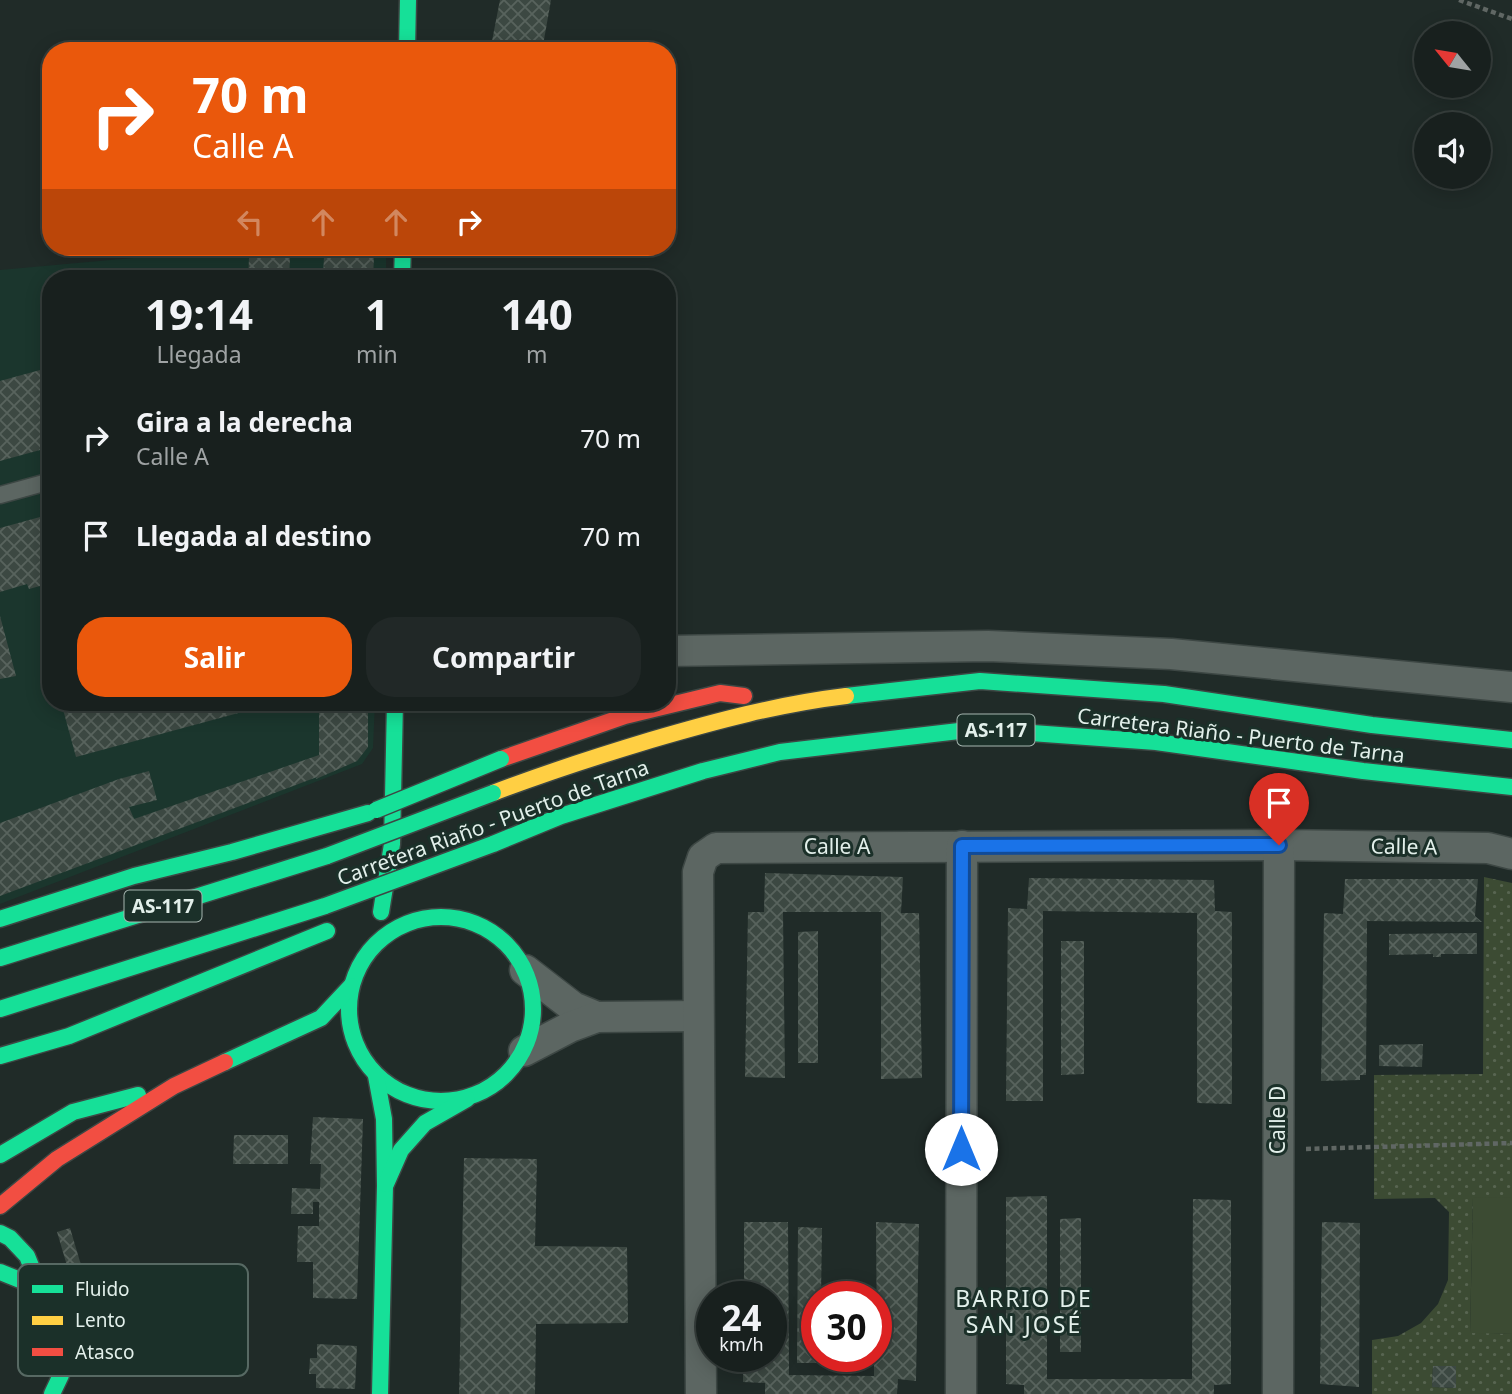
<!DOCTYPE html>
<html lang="es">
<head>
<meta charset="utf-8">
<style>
  :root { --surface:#18201e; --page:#212827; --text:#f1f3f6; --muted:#9fa3a4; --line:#363e3c; --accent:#ea580c }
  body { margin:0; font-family:"Noto Sans",sans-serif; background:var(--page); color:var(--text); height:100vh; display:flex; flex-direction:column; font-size:26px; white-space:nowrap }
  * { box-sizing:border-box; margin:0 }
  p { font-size:23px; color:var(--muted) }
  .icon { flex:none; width:38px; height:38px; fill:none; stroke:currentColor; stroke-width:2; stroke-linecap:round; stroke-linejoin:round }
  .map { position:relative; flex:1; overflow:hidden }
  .side { position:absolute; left:42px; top:270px; width:634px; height:441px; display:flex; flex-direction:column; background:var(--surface); border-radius:28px; box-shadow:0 4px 18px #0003,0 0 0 2px var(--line) }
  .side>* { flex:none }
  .top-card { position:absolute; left:42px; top:42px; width:634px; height:214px; border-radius:28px; box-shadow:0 4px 18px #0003,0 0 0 2px var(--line); background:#ea580c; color:#fff; overflow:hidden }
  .needle { width:46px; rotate:300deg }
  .controls { position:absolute; left:1414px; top:21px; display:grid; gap:14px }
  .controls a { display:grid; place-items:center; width:77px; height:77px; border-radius:50%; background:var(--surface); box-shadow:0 4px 18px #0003,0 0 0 2px var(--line); font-size:35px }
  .speed { position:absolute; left:696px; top:1281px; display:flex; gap:14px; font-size:35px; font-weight:700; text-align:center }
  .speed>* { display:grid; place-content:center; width:91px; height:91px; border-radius:50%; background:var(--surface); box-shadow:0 4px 18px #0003,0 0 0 2px var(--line); line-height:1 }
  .speed small { font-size:18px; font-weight:400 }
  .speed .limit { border:10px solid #d22; background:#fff; color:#111 }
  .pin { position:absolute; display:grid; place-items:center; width:60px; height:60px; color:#fff; margin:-72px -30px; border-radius:50% 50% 50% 0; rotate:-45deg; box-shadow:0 0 7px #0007 }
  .pin .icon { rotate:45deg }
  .me { position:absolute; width:77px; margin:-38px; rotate:0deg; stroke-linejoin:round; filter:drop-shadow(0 0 5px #0008) }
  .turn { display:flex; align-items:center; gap:24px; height:147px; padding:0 35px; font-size:32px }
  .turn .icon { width:91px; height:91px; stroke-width:2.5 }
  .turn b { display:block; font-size:49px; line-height:60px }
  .lanes { display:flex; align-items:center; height:66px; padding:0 35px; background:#0003; justify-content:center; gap:35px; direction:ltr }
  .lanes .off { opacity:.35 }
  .eta { display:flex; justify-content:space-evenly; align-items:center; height:119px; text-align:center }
  .eta b { font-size:42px; font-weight:700; line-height:49px }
  .cta { display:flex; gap:14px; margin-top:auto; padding:14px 35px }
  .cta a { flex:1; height:80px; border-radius:28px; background:var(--accent); color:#fff; font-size:28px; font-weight:700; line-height:80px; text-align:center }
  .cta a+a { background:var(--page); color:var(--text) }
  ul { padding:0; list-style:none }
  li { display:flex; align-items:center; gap:21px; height:98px; padding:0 35px }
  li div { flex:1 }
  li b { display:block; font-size:26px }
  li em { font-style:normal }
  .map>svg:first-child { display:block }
  .built { fill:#1b362d }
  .grass { fill:url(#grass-dots); fill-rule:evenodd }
  .pitch { fill:#3c4b33 }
  .building { fill:url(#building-cross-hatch) }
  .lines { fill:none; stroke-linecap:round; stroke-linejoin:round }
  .lane-casing { stroke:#3d4744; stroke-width:19 }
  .street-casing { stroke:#3d4744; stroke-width:33 }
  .fast-casing { stroke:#3d4744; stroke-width:19 }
  .slow-casing { stroke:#3d4744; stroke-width:19 }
  .jam-casing { stroke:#3d4744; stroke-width:19 }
  .path { stroke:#606764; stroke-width:4.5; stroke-dasharray:5 3.5; stroke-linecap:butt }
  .lane { stroke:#5c6662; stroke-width:16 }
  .street { stroke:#5c6662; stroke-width:30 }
  .fast { stroke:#16e098; stroke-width:16 }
  .slow { stroke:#ffcf43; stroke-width:16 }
  .jam { stroke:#f24e42; stroke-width:16 }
  .fast-bridge-casing { stroke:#3d4744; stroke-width:19; stroke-linecap:butt }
  .fast-bridge { stroke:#16e098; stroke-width:16 }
  .route-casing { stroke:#114b97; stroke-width:18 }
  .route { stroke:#1a73e8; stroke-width:12 }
  .labels { text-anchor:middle; stroke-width:6; stroke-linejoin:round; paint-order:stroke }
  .shield { fill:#1b3029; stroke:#a6b6b0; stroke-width:2 }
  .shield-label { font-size:19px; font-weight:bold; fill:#e2efea }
  .street-label { font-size:21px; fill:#e2efea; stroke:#1b3029 }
  .neighbourhood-label { font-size:23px; letter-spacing:2px; fill:#e2efea; stroke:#1b3029 }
  .key { fill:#1b3029; stroke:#576963; stroke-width:2 }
  .key-label { font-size:19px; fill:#e2efea }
</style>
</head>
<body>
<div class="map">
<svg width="1512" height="1394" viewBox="0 0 1512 1394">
  <defs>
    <pattern id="grass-dots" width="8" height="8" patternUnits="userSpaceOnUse" patternTransform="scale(1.75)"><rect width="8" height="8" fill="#3c4b33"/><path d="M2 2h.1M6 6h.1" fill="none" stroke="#586551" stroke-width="1.8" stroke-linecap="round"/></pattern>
    <pattern id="building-cross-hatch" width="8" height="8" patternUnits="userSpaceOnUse" patternTransform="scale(1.75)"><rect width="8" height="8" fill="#3c4842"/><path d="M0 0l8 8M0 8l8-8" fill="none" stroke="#58635d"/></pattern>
  </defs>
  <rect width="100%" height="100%" fill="#202b28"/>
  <polygon class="built" points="285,247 386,247 386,278 51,278 51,702 375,702 373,748 362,764 0,904 0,270 188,253"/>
  <path class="grass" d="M1484,877L1512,883V1198H1473L1470,1332L1512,1334V1394H1372V1340L1398,1336L1421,1323L1438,1304L1448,1280L1449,1212L1435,1198L1374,1199V1075L1483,1074ZM1433,1366L1456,1367V1388L1432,1387Z"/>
  <polygon class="pitch" points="1473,1197 1512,1198 1512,1334 1470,1333"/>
  <g class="building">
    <polygon points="500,0 551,0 542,51 490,51"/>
    <polygon points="324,256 374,257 373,278 323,278"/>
    <polygon points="249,258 290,258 289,278 248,278"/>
    <polygon points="51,367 51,447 0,461 0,381"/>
    <polygon points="51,514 51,583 29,589 27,584 0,592 0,528"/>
    <polygon points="0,616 16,676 0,679"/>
    <polygon points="51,618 51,656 50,656 41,622"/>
    <polygon points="61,702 275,702 275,703 76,757"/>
    <polygon points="319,702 368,702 368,747 357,761 316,779 317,777 0,896 0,823 119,779 149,771 157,800 129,807 134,819 319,755"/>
    <polygon points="765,873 903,877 901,913 919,913 922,1078 881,1079 881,912 783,912 785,1078 745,1077 748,912 764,912"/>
    <polygon points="1029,878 1214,880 1215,911 1232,912 1232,1104 1197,1103 1197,913 1043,911 1043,1101 1006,1101 1008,908 1027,909"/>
    <polygon points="1345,879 1478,879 1475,916 1482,922 1367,921 1366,1075 1360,1075 1360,1080 1321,1081 1324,913 1343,914"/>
    <polygon points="818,931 818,1063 798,1063 798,932"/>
    <polygon points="1477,933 1477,954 1441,954 1441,957 1433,957 1433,954 1389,955 1389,934"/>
    <polygon points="1061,941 1084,941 1084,1074 1061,1075"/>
    <polygon points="1423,1044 1422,1067 1379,1066 1379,1045"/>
    <polygon points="313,1117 363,1119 357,1299 313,1298 313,1262 297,1262 298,1226 319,1226 319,1202 313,1202 313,1214 291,1214 292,1188 320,1189 321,1164 310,1164"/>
    <polygon points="234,1135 288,1135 288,1164 233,1164"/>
    <polygon points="464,1158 537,1159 535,1246 627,1247 628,1323 536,1324 535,1394 459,1394"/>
    <polygon points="1047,1196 1047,1379 1192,1379 1193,1199 1231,1200 1231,1384 1214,1385 1214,1394 1024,1394 1024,1385 1006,1384 1006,1197"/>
    <polygon points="1081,1218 1081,1352 1060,1352 1060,1219"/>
    <polygon points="744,1222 788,1222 789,1375 874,1376 874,1356 877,1356 876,1222 919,1224 916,1381 898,1379 897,1394 765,1394 765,1383 743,1382 743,1356 772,1356 772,1297 744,1297"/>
    <polygon points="1322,1222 1360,1223 1359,1387 1320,1384"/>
    <polygon points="798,1227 822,1228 821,1297 817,1297 817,1356 820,1356 820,1363 797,1363"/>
    <polygon points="70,1228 81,1265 68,1269 57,1232"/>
    <polygon points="317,1344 357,1346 355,1389 316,1388 316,1374 309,1374 310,1358 317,1358"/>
    <polygon points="1433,1366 1456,1366 1456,1388 1432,1387"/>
  </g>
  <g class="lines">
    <defs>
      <polyline id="lane" points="0,495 51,481"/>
      <g id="street">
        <polyline points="667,651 988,646 1171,654 1512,687"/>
        <polyline points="525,970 573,1007 597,1017"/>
        <polyline points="524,1051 570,1027 597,1017 698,1016"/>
        <polyline points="701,1394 698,872 703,857 716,848 1279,845 1488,848 1512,854"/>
        <polyline points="961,1394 962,846"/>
        <polyline points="1278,1394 1279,845"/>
      </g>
      <g id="fast">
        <polyline points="407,51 408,0"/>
        <polyline points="402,278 403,247"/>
        <polyline points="846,696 980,681 1164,694 1372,725 1512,740"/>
        <polyline points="493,844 561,816 703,771 780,752 976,729 1156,742 1363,771 1512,787"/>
        <polyline points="381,912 392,844 395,702"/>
        <circle cx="441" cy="1009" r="92"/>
        <polyline points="0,919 134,876 232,852 368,813"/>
        <polyline points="0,958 327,856"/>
        <polyline points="0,1009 325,906"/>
        <polyline points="0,1056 69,1036 327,931"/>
        <polyline points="225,1062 321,1018 351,986"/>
        <polyline points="376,1076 384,1119 385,1186 380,1394"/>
        <polyline points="0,1155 73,1112 138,1095"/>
        <polyline points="386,1184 401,1150 425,1123 467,1099"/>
        <polyline points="0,1233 10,1238 27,1256 40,1288 57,1319 65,1350 61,1375 52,1394"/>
        <polyline points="0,1272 40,1288"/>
      </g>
      <path id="slow" d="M493,793C545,773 598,756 651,740C716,721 779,704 846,696"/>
      <g id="jam">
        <polyline points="501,759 625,716 720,693 744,696"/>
        <polyline points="0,1206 57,1159 174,1086 225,1062"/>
      </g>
    </defs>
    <use href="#lane" class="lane-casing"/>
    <use href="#street" class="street-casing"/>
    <use href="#fast" class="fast-casing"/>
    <use href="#slow" class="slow-casing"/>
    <use href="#jam" class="jam-casing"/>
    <g class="path">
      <polyline points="1459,0 1512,19"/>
      <polyline points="1306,1149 1512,1143"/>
    </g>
    <use href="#lane" class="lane"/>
    <use href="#street" class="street"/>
    <use href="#fast" class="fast"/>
    <use href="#slow" class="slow"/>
    <use href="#jam" class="jam"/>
    <defs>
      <g id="fast-bridge">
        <polyline points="376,810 501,759"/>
        <polyline points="327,856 493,793"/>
        <polyline points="325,906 493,844"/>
      </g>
    </defs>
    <use href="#fast-bridge" class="fast-bridge-casing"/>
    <use href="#fast-bridge" class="fast-bridge"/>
  </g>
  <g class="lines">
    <defs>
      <polyline id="route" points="961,1149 962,846 1279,845"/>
    </defs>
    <use href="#route" class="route-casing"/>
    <use href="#route" class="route"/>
  </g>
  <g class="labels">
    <g class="shield">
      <rect x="957.5" y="714.5" width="77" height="31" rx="5"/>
      <rect x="124.5" y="890.5" width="77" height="31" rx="5"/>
    </g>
    <g class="shield-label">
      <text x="996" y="737">AS-117</text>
      <text x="163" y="913">AS-117</text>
    </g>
    <g class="street-label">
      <text transform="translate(1241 736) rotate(7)" y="7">Carretera Riaño - Puerto de Tarna</text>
      <text transform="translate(493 823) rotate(-20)" y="7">Carretera Riaño - Puerto de Tarna</text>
      <text x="837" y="854">Calle A</text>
      <text transform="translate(1404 847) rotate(1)" y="7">Calle A</text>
      <text transform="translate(1278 1120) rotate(-90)" y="7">Calle D</text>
    </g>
    <g class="neighbourhood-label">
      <text x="1024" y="1307">BARRIO DE<tspan x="1024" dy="26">SAN JOSÉ</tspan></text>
    </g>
  </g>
  <rect x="18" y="1264" width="230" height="112" rx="10" class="key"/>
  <rect x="32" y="1285" width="31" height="8" fill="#16e098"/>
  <rect x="32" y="1316" width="31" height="9" fill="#ffcf43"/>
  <rect x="32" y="1348" width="31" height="8" fill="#f24e42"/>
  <g class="key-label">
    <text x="75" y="1296">Fluido</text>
    <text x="75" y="1327">Lento</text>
    <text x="75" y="1359">Atasco</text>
  </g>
</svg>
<div class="controls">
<a><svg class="needle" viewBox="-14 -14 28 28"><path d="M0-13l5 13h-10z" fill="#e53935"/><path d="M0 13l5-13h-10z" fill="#9fa3a4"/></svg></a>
<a><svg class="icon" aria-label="sound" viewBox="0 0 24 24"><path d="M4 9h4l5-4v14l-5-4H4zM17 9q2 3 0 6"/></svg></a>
</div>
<div class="speed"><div>24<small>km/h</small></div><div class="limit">30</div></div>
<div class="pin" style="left:1279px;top:845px;background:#d93025"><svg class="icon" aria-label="arrive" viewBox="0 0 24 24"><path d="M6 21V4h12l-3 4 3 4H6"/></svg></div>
<svg class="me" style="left:961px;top:1149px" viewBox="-20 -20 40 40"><circle r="19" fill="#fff"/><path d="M0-13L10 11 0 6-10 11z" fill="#1a73e8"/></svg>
<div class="top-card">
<div class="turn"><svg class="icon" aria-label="right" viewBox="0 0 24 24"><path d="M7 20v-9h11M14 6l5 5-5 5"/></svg><div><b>70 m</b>Calle A</div></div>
<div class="lanes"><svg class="icon off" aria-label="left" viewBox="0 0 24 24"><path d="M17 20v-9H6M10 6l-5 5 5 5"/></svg><svg class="icon off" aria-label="ahead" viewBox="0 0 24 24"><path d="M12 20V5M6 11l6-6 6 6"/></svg><svg class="icon off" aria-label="ahead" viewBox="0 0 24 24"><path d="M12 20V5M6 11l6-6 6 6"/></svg><svg class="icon" aria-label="right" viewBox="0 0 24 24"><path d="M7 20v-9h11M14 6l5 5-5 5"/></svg></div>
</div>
<section class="side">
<div class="eta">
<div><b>19:14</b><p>Llegada</p></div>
<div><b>1</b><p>min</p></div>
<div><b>140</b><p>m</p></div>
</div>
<ul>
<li><svg class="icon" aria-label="right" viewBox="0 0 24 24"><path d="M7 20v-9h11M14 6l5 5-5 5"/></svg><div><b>Gira a la derecha</b><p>Calle A</p></div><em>70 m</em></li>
<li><svg class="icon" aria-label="arrive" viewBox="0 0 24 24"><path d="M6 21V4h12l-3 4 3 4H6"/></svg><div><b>Llegada al destino</b></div><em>70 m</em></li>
</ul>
<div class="cta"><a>Salir</a><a>Compartir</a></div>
</section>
</div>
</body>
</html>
